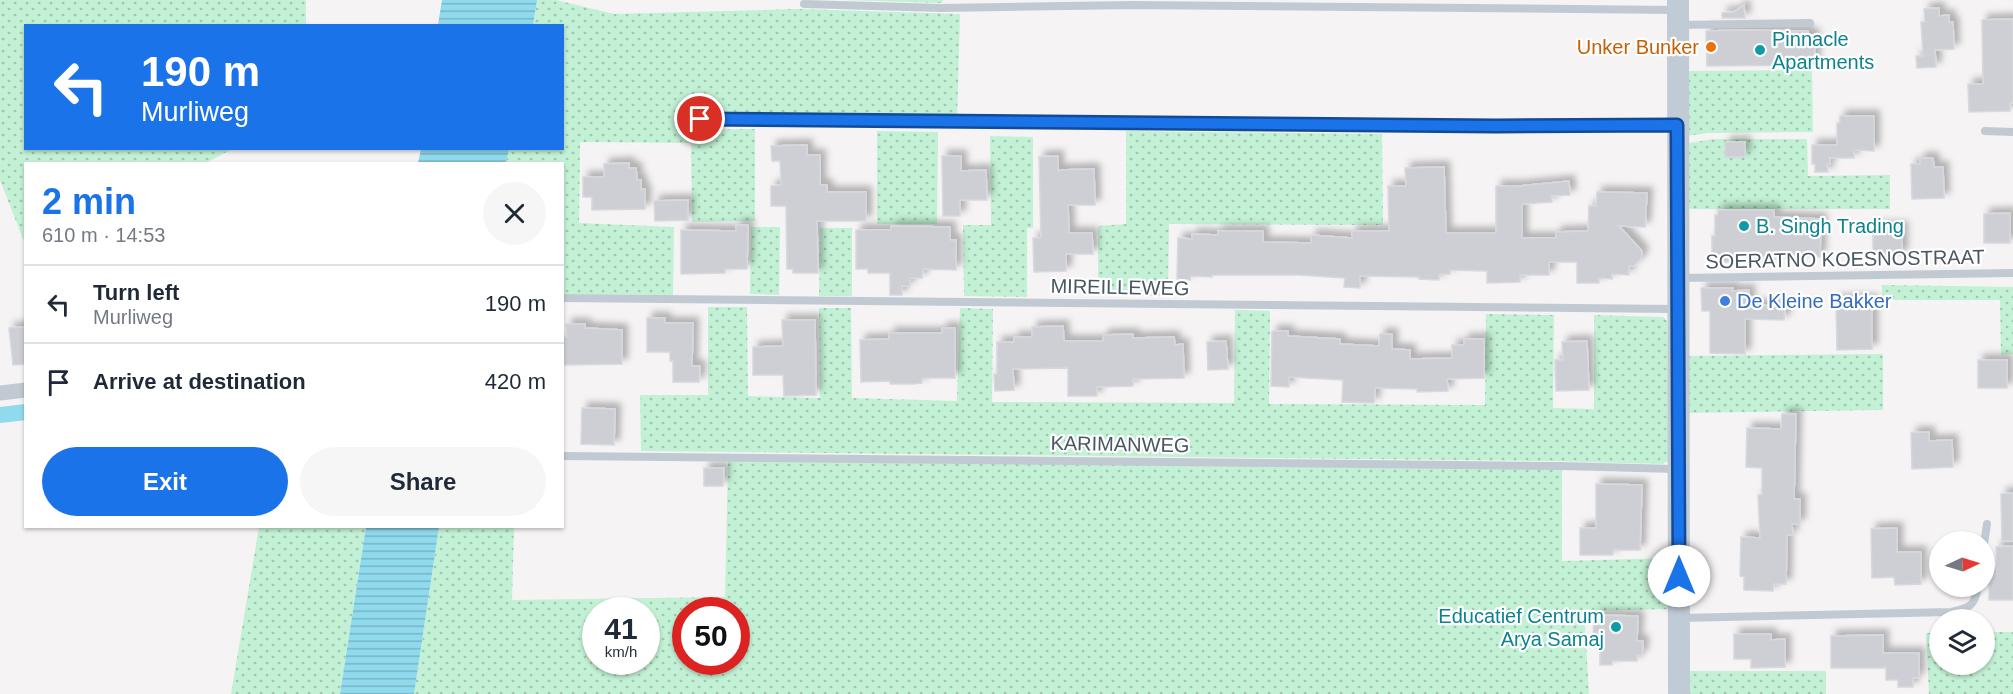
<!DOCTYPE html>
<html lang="en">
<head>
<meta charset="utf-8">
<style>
  :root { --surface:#fff; --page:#f6f6f7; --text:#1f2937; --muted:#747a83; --line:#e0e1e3; --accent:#1a73e8 }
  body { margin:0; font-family:Helvetica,sans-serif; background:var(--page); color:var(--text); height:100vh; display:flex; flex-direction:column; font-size:22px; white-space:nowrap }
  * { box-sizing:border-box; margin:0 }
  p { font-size:20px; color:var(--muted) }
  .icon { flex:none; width:33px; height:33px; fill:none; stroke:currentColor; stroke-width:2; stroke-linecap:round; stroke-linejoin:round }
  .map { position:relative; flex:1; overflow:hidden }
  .side { position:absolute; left:24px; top:162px; width:540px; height:366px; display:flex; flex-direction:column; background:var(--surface); border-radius:0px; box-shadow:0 2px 4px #0004 }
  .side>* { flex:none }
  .guide { position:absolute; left:24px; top:24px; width:540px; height:126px; border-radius:0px; box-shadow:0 2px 4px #0004; background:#1a73e8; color:#fff; overflow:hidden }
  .needle { width:39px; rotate:86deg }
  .fabs { position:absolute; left:1929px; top:531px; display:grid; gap:12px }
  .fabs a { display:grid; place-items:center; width:66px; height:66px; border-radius:50%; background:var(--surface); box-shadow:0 2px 4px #0004; font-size:30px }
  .speed { position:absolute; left:582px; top:597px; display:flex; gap:12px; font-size:30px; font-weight:700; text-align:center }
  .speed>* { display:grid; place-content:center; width:78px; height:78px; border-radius:50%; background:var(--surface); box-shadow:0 2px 4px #0004; line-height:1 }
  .speed small { font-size:15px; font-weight:400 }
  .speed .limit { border:9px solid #d22; background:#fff; color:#111 }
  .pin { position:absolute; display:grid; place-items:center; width:51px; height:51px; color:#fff; margin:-26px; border:3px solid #fff; border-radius:50%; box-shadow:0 2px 6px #0007 }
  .me { position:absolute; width:66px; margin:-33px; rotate:0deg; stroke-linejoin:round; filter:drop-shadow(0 0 4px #0008) }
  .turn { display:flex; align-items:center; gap:21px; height:126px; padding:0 18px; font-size:27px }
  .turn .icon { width:78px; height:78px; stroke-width:2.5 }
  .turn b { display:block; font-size:42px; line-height:51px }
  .round { display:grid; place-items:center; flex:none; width:63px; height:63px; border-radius:32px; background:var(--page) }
  .summary { display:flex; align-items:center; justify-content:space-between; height:102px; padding:0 18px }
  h1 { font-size:36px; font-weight:600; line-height:45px; color:var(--accent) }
  .button { display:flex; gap:12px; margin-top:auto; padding:12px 18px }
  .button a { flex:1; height:69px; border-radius:36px; background:var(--accent); color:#fff; font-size:24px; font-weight:600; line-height:69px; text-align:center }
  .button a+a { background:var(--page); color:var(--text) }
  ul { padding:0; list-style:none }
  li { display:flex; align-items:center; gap:18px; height:78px; padding:0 18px; border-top:2px solid var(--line) }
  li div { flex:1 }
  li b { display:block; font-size:22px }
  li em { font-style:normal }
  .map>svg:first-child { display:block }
  .grass { fill:url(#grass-dots); fill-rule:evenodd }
  .water { fill:url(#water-rules) }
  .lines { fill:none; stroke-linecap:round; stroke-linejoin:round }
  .canal { stroke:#90daee; stroke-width:16 }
  .building { fill:#cdcfd5; stroke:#d7d9de; stroke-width:1.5; filter:url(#shadow) }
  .lane { stroke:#c1cad2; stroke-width:8 }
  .street { stroke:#c1cad2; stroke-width:15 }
  .secondary { stroke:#c1cbd6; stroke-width:22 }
  .route-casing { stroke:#114b97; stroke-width:15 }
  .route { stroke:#1a73e8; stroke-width:10 }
  .food-dot { fill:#e8710a; stroke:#fff; stroke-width:2 }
  .culture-dot { fill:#0f9aa8; stroke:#fff; stroke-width:2 }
  .shop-dot { fill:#3f7fe0; stroke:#fff; stroke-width:2 }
  .labels { text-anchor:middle; stroke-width:4.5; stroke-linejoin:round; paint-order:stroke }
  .culture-label { font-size:20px; fill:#0d838f; stroke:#fff; text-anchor:start }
  .food-label { font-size:20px; fill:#c56008; stroke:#fff; text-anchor:end }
  .street-label { font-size:20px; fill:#4a5661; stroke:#fff }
  .shop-label { font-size:20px; fill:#366cbe; stroke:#fff; text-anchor:start }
</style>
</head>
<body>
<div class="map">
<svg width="2013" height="694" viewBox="0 0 2013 694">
  <defs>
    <pattern id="grass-dots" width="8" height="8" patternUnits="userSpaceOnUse" patternTransform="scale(1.5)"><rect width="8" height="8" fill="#c3f1d5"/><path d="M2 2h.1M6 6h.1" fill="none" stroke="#a0c6b0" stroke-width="1.8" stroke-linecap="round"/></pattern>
    <pattern id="water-rules" width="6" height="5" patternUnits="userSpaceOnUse" patternTransform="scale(1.5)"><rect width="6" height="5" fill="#90daee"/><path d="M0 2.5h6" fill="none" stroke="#78b4c4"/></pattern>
    <filter id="shadow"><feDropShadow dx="5.5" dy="-5.5" stdDeviation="3" flood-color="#0004"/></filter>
  </defs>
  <rect width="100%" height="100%" fill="#f5f3f3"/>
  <g class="grass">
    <polygon points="0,0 306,0 306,25 26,26 26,148 232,149 206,163 26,164 25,244 0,180"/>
    <polygon points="537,0 556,0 614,14 798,9 960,14 957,121 692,117 692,130 755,129 755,221 692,222 691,143 580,142 579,223 674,227 673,295 563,294 562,164 506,164 509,149 562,148 562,26 533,25"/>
    <polygon points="843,0 943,0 942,3"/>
    <polygon points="1812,70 1813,132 1708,133 1686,136 1685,71"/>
    <polygon points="877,131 938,132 937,224 877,224"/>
    <polygon points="1126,131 1382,134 1383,225 1169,224 1168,296 1098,296 1098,226 1126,224"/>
    <polygon points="990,136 1033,137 1033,228 1027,228 1027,297 964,296 963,225 991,225"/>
    <polygon points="1713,139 1807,139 1808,176 1890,175 1890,209 1686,209 1689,143"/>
    <polygon points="751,227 780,227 779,295 750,294"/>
    <polygon points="820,228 852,228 852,296 819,296"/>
    <polygon points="1882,285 2013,287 2013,354 2001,355 2000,300 1882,300"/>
    <polygon points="708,307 747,307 748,396 820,398 819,308 851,308 852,398 957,401 960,308 993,309 992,402 1234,403 1235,310 1270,311 1269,404 1485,405 1486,314 1554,315 1553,408 1594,409 1594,315 1663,317 1667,321 1669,460 1663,464 1553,461 641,451 640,395 708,395"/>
    <polygon points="1883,354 1883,410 1686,413 1686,356"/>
    <path d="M728,461L1562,469V561L1670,558L1671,609L1584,611L1589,694H414L439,527H514L512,600L725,597ZM596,610H646V662H596ZM686,610H736V662H686Z"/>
    <polygon points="259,527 366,527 340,694 231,694"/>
    <polygon points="1985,632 2013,632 2013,694 1929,694 1926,633 1939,633 1940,664 1984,664"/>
    <rect x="1687" y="671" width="139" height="23"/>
  </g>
  <g class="water">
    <polygon points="442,0 537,0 533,25 438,25"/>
    <polygon points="421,149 421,148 509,149 506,163 418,163"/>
    <polygon points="366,527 439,527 414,694 340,694"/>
  </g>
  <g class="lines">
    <polyline class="canal" points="0,415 26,412"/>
  </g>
  <g class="building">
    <polygon points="1744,5 1745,18 1722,18 1722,13 1734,12"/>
    <polygon points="1939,8 1939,16 1949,15 1949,22 1953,22 1954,49 1935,50 1936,67 1917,68 1916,56 1923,56 1921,22 1925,22 1924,9"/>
    <polygon points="2013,19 2013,103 2010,103 2010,111 1969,112 1968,84 1983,84 1982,20"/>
    <polygon points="1746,30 1808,31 1808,35 1814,35 1815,65 1707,66 1706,31"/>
    <polygon points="1840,116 1874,116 1874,151 1854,150 1854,158 1830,158 1830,164 1827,164 1828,172 1815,172 1815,164 1812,164 1812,145 1837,145 1837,123 1840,123"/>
    <rect x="1725" y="142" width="20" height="15"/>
    <polygon points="807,145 807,155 820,155 820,185 827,185 827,192 866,192 866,221 817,221 818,273 793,273 793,269 787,269 786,206 771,206 771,186 781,185 780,161 772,161 771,146"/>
    <polygon points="942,156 961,156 961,171 986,170 987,200 960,200 960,216 943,216"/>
    <polygon points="1058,156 1058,170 1094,169 1095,205 1068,205 1069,233 1092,233 1093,254 1066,254 1066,271 1034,272 1033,238 1041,238 1039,157"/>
    <polygon points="1920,158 1933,158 1934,167 1943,167 1944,198 1912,199 1911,164 1920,164"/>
    <polygon points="629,163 629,168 636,168 637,180 641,180 641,190 645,189 645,209 592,210 592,197 583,197 583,177 604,177 604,164"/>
    <polygon points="1444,167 1446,233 1496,233 1496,186 1519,186 1569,181 1570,195 1551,196 1552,202 1522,204 1522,238 1556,238 1556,232 1588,231 1589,206 1596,206 1597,192 1647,193 1645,227 1619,226 1642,251 1642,257 1634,266 1629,266 1629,275 1612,274 1612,279 1599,278 1599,283 1577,283 1577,262 1549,262 1549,275 1520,275 1520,282 1487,283 1487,271 1450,270 1450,274 1439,274 1439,280 1419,279 1419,277 1360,276 1360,288 1344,287 1345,278 1299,275 1212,275 1212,277 1191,276 1190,280 1177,279 1178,238 1192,239 1192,234 1218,235 1218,231 1263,231 1263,242 1311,243 1311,235 1352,238 1352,231 1389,231 1388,186 1406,186 1405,168"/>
    <polygon points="688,200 688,220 655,221 654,201"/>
    <polygon points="1718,210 1774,210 1774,217 1821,219 1820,257 1774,256 1774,262 1718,262 1718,257 1712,257 1712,236 1715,236 1715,215 1718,215"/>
    <polygon points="2010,213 2010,243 1984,243 1984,214"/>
    <polygon points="736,225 748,225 747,269 725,269 725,273 681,274 681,230 736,231"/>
    <polygon points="891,226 950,227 950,240 956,240 956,270 923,269 922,278 910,278 910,286 902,286 902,295 890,295 890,273 868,273 868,269 856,269 856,230 891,230"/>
    <polygon points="1873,227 1902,227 1902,255 1873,256"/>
    <polygon points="1701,288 1733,288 1732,291 1749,290 1749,305 1785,306 1784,320 1745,319 1745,354 1710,353 1710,311 1702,311"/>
    <polygon points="1836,300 1872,300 1872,349 1837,350"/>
    <polygon points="647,318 665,318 665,323 693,323 692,366 700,366 699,382 673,382 673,361 670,361 670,352 647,352"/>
    <polygon points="782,320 815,320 816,395 784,396 783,375 753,375 753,347 783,346"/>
    <polygon points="566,324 585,324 585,328 622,330 622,364 562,365 562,337 567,337"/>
    <polygon points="1063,326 1064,341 1103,341 1103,335 1133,334 1133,338 1174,337 1175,345 1183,344 1184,378 1133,379 1133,386 1097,387 1097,396 1068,396 1068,368 1013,369 1014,390 995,391 994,374 997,374 997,342 1014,342 1014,337 1032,337 1032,327"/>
    <polygon points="26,327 26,364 13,365 9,328"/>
    <polygon points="942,328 955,328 955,378 922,378 922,383 913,384 890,384 890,381 861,382 860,340 889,339 889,333 942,333"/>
    <polygon points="1272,331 1288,331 1288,336 1340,339 1340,344 1379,346 1380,334 1392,334 1392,349 1410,350 1410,359 1452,358 1452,345 1464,345 1464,339 1484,339 1484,378 1447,379 1448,391 1417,392 1417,389 1375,388 1374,403 1342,402 1343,380 1289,377 1289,387 1271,386"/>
    <polygon points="1226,341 1228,369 1208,370 1207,342"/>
    <polygon points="1587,341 1589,390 1556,391 1555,360 1563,360 1562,342"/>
    <rect x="1978" y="360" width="29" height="28"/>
    <polygon points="582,408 615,409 614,445 581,444"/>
    <polygon points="1782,414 1796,414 1794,499 1800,499 1800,524 1792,524 1793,535 1787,535 1786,584 1774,584 1773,591 1744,590 1744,577 1740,576 1741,537 1760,538 1758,495 1762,495 1762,468 1746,467 1747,428 1781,429"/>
    <polygon points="1929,432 1929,441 1952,440 1953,467 1912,469 1911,433"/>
    <polygon points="704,468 724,468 723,486 704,486"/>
    <polygon points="1596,484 1642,485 1640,550 1613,550 1613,555 1580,555 1580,528 1596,528"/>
    <polygon points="2013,493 2013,541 2002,541 2001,494"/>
    <polygon points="1897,528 1897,552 1921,552 1921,584 1895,585 1894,577 1872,578 1871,529"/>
    <polygon points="2013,546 2013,600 1989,600 1989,574 1997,574 1996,547"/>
    <polygon points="1594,615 1638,616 1637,641 1643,641 1642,655 1637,655 1637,661 1612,661 1612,665 1600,665 1600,638 1593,638"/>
    <polygon points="1734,634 1771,634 1771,640 1785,639 1785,667 1751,668 1751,659 1734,659"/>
    <polygon points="1883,635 1883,653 1919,653 1919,678 1913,678 1913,687 1898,687 1898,680 1886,680 1886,668 1831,668 1831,636"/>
  </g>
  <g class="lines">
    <g class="lane">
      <polyline points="804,4 941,8 1133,5 1676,10"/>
      <polyline points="1679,25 1810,23"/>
      <polyline points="700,119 1496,126 1676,125"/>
      <polyline points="1985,131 2013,132"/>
      <polyline points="1682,278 2013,273"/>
      <polyline points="562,298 1676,309"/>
      <polyline points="562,456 1561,466 1676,469"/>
      <polyline points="1984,544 1987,524"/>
      <path d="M1680,618L1951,612C1970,608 1975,606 1978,586"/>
    </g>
    <polyline class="street" points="0,393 26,390"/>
    <polyline class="secondary" points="1678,0 1679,694"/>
  </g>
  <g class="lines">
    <defs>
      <polyline id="route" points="700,119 1496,126 1677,125 1679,576"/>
    </defs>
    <use href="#route" class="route-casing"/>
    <use href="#route" class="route"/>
  </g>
  <circle class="food-dot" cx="1711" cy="47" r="6"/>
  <g class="culture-dot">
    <circle cx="1760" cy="50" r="6"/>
    <circle cx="1744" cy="226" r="6"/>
    <circle cx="1616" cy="627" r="6"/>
  </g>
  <circle class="shop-dot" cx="1725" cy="301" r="6"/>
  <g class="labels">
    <g class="culture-label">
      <text x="1772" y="46">Pinnacle<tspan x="1772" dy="23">Apartments</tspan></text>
      <text x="1756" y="233">B. Singh Trading</text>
      <text x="1604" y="623" text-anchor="end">Educatief Centrum<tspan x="1604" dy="23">Arya Samaj</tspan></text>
    </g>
    <g class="food-label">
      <text x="1699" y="54">Unker Bunker</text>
    </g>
    <g class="street-label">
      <text transform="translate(1845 259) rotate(-1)" y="7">SOERATNO KOESNOSTRAAT</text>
      <text transform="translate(1120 287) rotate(1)" y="7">MIREILLEWEG</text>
      <text transform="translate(1120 444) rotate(1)" y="7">KARIMANWEG</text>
    </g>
    <g class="shop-label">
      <text x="1737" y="308">De Kleine Bakker</text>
    </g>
  </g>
</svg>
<div class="fabs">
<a><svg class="needle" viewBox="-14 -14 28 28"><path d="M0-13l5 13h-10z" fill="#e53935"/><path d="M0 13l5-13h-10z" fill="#747a83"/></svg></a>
<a><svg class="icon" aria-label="layers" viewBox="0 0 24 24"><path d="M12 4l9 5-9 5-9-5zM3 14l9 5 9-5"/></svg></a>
</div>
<div class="speed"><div>41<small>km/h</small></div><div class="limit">50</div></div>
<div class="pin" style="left:700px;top:119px;background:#d93025"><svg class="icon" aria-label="arrive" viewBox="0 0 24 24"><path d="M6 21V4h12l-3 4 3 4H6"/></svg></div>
<svg class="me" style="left:1679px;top:576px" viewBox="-20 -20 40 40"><circle r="19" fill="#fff"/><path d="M0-13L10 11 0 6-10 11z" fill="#1a73e8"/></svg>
<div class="guide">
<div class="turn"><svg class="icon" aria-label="left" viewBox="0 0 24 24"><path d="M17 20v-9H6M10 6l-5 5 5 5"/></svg><div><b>190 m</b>Murliweg</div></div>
</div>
<section class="side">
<div class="summary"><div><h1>2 min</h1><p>610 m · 14:53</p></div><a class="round"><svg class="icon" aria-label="close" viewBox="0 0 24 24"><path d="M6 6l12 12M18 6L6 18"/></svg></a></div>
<ul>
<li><svg class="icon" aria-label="left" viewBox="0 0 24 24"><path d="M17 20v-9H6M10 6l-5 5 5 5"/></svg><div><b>Turn left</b><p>Murliweg</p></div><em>190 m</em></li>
<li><svg class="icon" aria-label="arrive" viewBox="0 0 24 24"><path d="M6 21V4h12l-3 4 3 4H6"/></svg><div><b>Arrive at destination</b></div><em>420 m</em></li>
</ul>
<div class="button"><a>Exit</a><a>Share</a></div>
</section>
</div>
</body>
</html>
